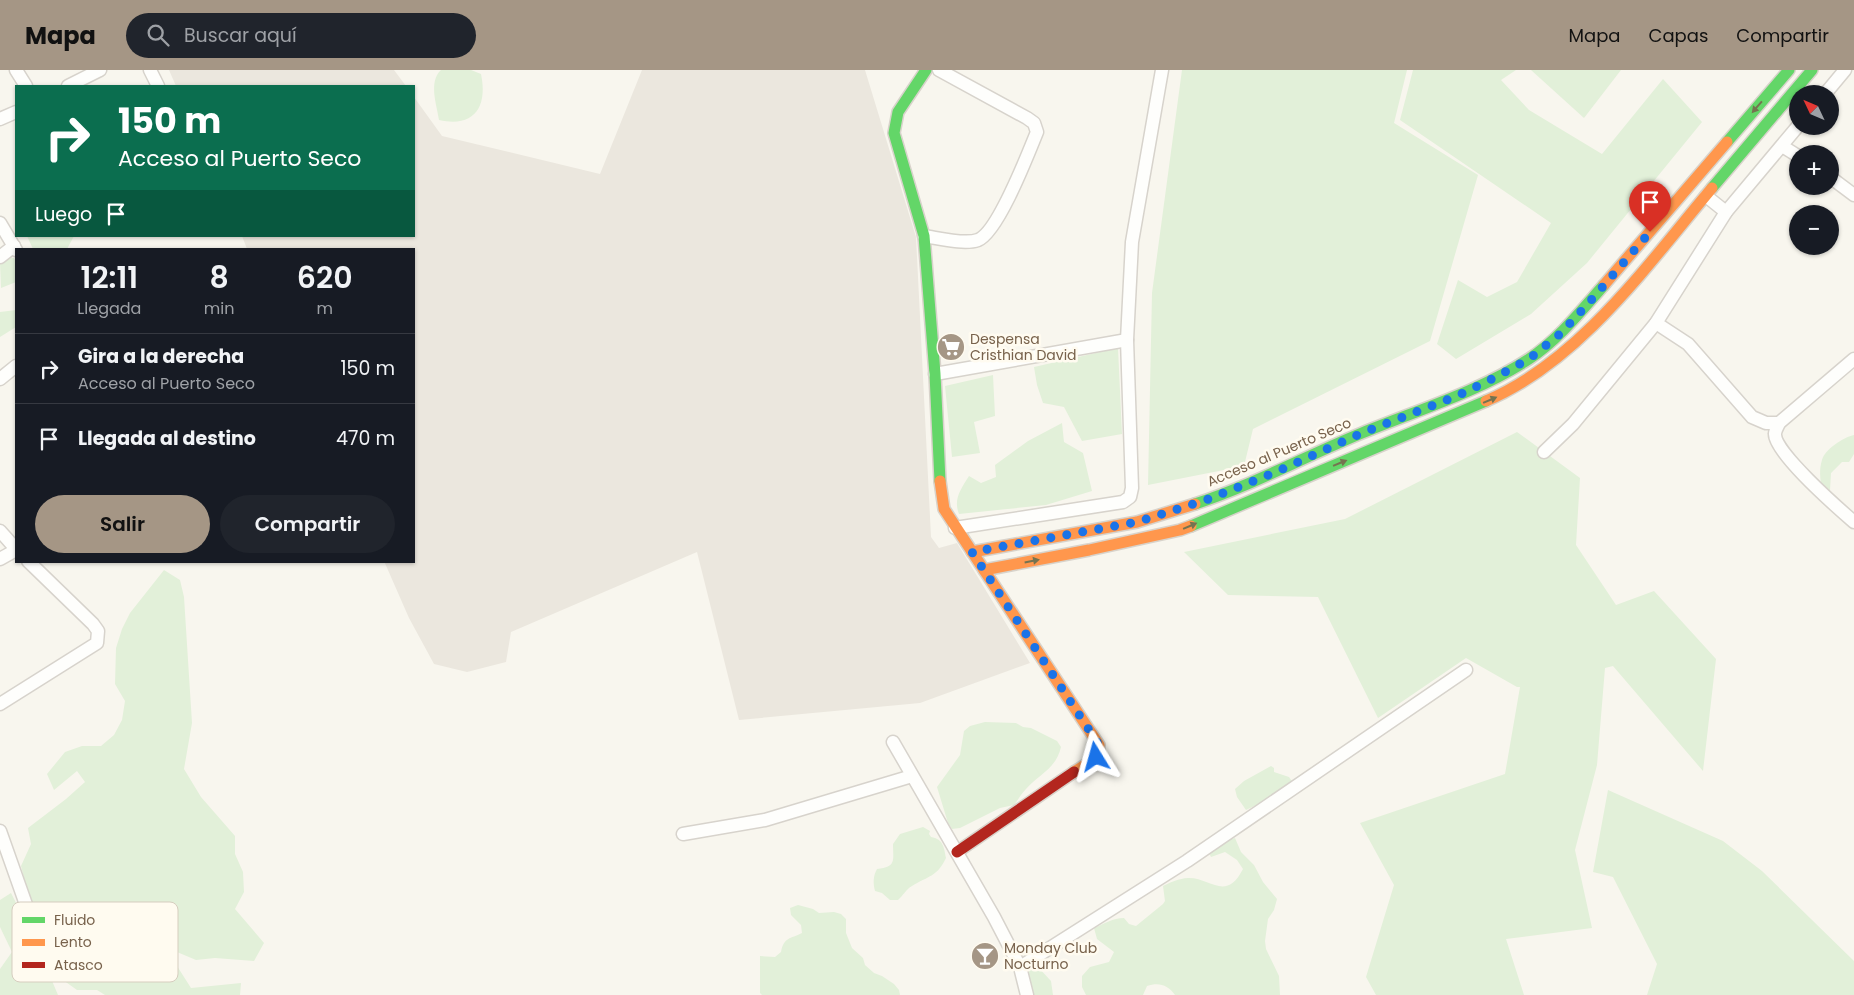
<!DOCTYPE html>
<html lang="es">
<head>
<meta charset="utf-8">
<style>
  :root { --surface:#171b24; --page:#20242c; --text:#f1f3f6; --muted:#9ea1a6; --line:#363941; --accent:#a59685 }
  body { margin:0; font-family:Poppins,sans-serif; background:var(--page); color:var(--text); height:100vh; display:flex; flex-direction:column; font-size:19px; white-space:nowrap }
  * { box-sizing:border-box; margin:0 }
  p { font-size:16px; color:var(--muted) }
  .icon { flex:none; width:28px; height:28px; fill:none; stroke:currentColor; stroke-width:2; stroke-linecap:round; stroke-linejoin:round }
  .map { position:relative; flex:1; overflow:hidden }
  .details { position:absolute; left:15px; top:178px; width:400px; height:315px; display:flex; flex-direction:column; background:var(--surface); border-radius:0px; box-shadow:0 1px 4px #0004 }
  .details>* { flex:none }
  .guide { position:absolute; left:15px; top:15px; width:400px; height:152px; border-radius:0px; box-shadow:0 1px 4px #0004; background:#0b6e4f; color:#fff; overflow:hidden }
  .needle { width:32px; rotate:314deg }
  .tools { position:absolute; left:1789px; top:15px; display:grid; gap:10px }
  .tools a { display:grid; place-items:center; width:50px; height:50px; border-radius:50%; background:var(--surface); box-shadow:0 1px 4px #0004; font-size:25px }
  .pin { position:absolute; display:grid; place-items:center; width:42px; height:42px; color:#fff; margin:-51px -21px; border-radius:50% 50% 50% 0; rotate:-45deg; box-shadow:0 0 5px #0007 }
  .pin .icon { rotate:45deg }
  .me { position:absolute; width:55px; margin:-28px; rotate:352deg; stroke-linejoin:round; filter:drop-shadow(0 0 4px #0008) }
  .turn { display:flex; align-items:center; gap:18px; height:105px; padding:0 20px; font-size:22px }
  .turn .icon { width:65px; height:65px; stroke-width:2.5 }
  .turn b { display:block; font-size:35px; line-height:42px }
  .then { display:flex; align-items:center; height:48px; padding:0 20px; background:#0003; gap:10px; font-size:19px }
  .eta { display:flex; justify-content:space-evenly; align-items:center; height:85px; text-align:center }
  .eta b { font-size:30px; font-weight:600; line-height:35px }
  .button { display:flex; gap:10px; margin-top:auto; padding:10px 20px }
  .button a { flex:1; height:58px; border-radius:30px; background:var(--accent); color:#111; font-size:20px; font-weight:600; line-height:58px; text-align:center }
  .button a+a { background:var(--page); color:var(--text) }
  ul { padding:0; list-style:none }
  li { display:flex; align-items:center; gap:15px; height:70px; padding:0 20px; border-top:1px solid var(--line) }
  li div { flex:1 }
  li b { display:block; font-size:19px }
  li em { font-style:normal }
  header { display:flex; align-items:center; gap:30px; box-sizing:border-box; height:70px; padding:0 25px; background:var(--accent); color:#111 }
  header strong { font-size:24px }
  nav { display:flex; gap:28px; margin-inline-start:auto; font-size:18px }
  .search { width:350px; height:45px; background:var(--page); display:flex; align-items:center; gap:12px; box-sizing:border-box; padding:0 18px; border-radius:28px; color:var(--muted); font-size:19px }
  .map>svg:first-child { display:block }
  .industrial { fill:#ebe7de }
  .green { fill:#e2f0d9 }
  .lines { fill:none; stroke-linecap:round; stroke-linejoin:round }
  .street-casing { stroke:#d7d3cc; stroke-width:15 }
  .fast-casing { stroke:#d8d3cb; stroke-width:14 }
  .slow-casing { stroke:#d8d3cb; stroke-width:14 }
  .jam-casing { stroke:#d8d3cb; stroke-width:14 }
  .street { stroke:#fefefc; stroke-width:12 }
  .fast { stroke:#63d668; stroke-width:11 }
  .slow { stroke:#ff974d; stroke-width:11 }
  .jam { stroke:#b3261e; stroke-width:11 }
  .oneway { fill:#757350 }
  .route { stroke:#1a73e8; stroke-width:9; stroke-dasharray:0 16.2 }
  .labels { text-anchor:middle; stroke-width:5; stroke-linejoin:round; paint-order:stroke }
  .poi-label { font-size:14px; fill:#78624c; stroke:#fffbf0; text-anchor:start }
  .street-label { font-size:14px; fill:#78624c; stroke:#fffbf0 }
  .key { fill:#fffbf0; stroke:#d6cdbf; stroke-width:1 }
  .key-label { font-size:14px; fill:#78624c }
</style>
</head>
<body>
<header>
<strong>Mapa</strong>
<div class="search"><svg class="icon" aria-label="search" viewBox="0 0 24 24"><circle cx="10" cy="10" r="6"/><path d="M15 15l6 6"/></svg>Buscar aquí</div>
<nav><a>Mapa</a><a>Capas</a><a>Compartir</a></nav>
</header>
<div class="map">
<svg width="1854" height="925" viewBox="0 0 1854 925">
  <rect width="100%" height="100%" fill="#f8f6ee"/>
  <g class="industrial">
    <polygon points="169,0 394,0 406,16 176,16"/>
    <polygon points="642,0 865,0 916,167 931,467 939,478 957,473 1030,593 920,633 739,650 697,482 511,562 506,592 467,602 434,594 409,548 384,491 414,491 414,179 247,179 242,166 414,166 414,27 442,66 600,104"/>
  </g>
  <g class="green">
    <path d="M441,0H471L481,4C488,37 474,58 439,50C437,35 428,12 441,0Z"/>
    <polygon points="1182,0 1407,0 1394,53 1478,105 1430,271 1253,359 1244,396 1148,415 1152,223"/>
    <polygon points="1413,0 1516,0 1501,10 1529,40 1602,84 1663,9 1702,52 1587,193 1531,244 1456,289 1437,274 1458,210 1487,227 1517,212 1551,153 1400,50"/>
    <polygon points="1531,0 1621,0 1584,48"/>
    <polygon points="27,166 74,166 67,179 33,179"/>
    <polygon points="10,187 16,189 16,212 1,218 0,193"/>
    <polygon points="16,240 16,257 0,267 0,242"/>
    <polygon points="1118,278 1122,364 1082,371 1064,337 1043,333 1037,315 1034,297"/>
    <polygon points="993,305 995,346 974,352 980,383 952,387 945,316"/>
    <path d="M1062,353L1064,372L1083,383L1092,421L1046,435L959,444C953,429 961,419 969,406L981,413L996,407L995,395L1028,371Z"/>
    <polygon points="1517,362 1580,408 1576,475 1616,535 1654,521 1716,589 1703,701 1613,596 1605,598 1597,695 1575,780 1592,858 1506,869 1524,925 1376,925 1366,907 1394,815 1360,753 1505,704 1520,617 1517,617 1466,588 1378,648 1318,527 1228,525 1184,482 1345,449"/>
    <path d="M1854,365V384L1849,392H1842L1831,403L1830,420L1828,421L1822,418C1820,409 1819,399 1822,390C1825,379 1844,367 1854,365Z"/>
    <polygon points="164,500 180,510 184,527 192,653 184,699 201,727 235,766 235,784 243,802 244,822 235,839 264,873 254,891 215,888 196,890 177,882 159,882 177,896 191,918 241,913 240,925 105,925 97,920 77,920 63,910 50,896 49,879 23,822 25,812 21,796 31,774 28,758 66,729 85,712 77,701 54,720 47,704 65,682 82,676 101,676 114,665 122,650 125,631 115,614 116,578 122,559 130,543"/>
    <path d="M985,652L1016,653L1023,657L1031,658L1057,671L1061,677C1056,699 1039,704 1026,719C1021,724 1018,730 1014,735L1000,738L960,758L952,759L948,753L937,717L960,685L964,661L970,656Z"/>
    <polygon points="1271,696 1274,698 1274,702 1289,707 1293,713 1267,730 1246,740 1237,727 1235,719 1244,711"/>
    <polygon points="1608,720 1723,771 1762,801 1854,891 1854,925 1647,925 1657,894 1613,807 1593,802"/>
    <path d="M923,757L930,761L929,764L931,767C943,769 944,777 946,788C937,807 928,806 912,816C906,819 903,826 898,830H890L882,823L875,821C873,813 873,806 877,799C897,797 893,790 893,774L900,764Z"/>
    <path d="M1235,768L1241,782L1254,795L1263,812L1277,829L1274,840L1268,849L1265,871L1266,879L1279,906L1280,925H1175C1168,915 1159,912 1147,916L1143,925H1086L1082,917V906L1090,897L1109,892L1114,882L1097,869L1094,858C1104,854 1113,848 1124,848L1129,854L1136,856L1163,834L1165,831L1163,816C1168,813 1183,807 1189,808C1211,808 1226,832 1243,799L1237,790L1225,782L1211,787L1208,781L1217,773Z"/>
    <polygon points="11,823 33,866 58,925 0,925 0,899 12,882 0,857 0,830"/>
    <path d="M798,835L813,839L819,843L834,842L841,844L846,849V863L852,878L863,888L865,895L874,903L882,906L894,914L899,920L900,925H762L760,923V886L775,887L781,882C784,867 790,869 802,863L801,855L791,845L790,838Z"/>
    <polygon points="1031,893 1038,897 1051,911 1053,925 1030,925 1025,899"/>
  </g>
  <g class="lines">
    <defs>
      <g id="street">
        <polyline points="16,0 26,16"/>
        <polyline points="150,0 158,16"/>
        <polyline points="68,16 100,0"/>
        <polyline points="1825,24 1845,0"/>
        <polyline points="0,49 16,42"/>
        <polyline points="1782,76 1798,86"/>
        <polyline points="1830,107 1854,125"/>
        <polyline points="1706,126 1726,142"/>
        <polyline points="0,153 16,180"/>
        <path d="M924,166C938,168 964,175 978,170C998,162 1028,84 1037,62L1034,53L1027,48L939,0"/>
        <polyline points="0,187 14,176"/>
        <polyline points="1656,253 1688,274 1752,347 1766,353 1779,353 1854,289"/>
        <polyline points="935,304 1127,270"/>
        <polyline points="0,309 16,296"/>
        <path d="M1779,353C1778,356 1775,360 1775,364C1774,382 1839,439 1854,452"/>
        <polyline points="1544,382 1573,354 1656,253 1726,142 1798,56"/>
        <polyline points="955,458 1123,432 1130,427 1132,418 1127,270 1132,172 1162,0"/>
        <polyline points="0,461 16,479"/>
        <polyline points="0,489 16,480"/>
        <polyline points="0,634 97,573 98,561 93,554 28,491"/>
        <polyline points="893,672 994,847 1020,897 1027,925"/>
        <polyline points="0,761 35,860"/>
        <polyline points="683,764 765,750 912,706"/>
        <polyline points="1020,897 1187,791 1466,600"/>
      </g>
      <g id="fast">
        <polyline points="926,0 898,42 894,63 924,166 935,304 940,411"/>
        <polyline points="1727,72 1789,0"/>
        <polyline points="1712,118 1812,0"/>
        <path d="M1195,434C1253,415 1306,386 1362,363C1418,340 1478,322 1529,289C1558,270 1581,241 1604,215"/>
        <polyline points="1191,456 1486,331"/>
      </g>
      <g id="slow">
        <polyline points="1604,215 1727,72"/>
        <path d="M1486,331C1580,291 1648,194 1712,118"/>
        <path d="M940,411L944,439L1099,675C1099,689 1085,695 1074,702"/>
        <polyline points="972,482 1137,452 1195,434"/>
        <polyline points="984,500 1089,480 1180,460 1191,456"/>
      </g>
      <polyline id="jam" points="957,782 1074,702"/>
    </defs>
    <use href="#street" class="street-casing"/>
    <use href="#fast" class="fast-casing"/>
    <use href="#slow" class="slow-casing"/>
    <use href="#jam" class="jam-casing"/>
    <use href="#street" class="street"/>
    <use href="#fast" class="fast"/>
    <use href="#slow" class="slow"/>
    <use href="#jam" class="jam"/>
  </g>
  <defs><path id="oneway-solid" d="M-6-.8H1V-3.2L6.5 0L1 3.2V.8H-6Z" transform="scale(1.25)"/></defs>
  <g class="oneway">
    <use href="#oneway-solid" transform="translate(1757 37) rotate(131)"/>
    <use href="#oneway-solid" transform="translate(1490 330) rotate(-23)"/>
    <use href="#oneway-solid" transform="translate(1340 393) rotate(-22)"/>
    <use href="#oneway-solid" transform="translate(1190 456) rotate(-23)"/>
    <use href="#oneway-solid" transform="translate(1032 491) rotate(-11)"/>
  </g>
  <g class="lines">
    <polyline class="route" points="1096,687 1099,682 1099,675 972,482 1137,452 1206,430 1276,402 1362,363 1457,326 1494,308 1529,289 1560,264 1586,236 1650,162"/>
  </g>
  <defs>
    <symbol id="supermarket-disc" viewBox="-11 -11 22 22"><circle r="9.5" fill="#a59685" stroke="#fffbf0"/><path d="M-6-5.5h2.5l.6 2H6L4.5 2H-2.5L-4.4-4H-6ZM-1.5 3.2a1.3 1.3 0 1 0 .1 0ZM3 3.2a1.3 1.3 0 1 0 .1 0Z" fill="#fff"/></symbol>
    <symbol id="bar-disc" viewBox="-11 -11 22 22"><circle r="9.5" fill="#a59685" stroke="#fffbf0"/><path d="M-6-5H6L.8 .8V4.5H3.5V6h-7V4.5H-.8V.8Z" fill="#fff"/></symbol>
  </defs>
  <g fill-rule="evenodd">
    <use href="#supermarket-disc" x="935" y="261" width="32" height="32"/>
    <use href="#bar-disc" x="969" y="870" width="32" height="32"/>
  </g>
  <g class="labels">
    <g class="poi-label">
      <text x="970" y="274">Despensa<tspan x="970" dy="16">Cristhian David</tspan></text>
      <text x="1004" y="883">Monday Club<tspan x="1004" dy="16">Nocturno</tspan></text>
    </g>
    <g class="street-label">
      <text transform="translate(1279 382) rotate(-23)" y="5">Acceso al Puerto Seco</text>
    </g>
  </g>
  <rect x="12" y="832" width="166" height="80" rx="8" class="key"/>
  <rect x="22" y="847" width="23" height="6" fill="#63d668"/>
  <rect x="22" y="869" width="23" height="7" fill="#ff974d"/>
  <rect x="22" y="892" width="23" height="6" fill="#b3261e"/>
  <g class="key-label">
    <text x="54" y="855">Fluido</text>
    <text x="54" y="877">Lento</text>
    <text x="54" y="900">Atasco</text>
  </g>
</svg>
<div class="tools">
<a><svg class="needle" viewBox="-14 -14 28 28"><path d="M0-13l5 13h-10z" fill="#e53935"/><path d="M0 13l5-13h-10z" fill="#9ea1a6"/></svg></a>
<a>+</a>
<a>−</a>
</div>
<div class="pin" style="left:1650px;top:162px;background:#d93025"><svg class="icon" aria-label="arrive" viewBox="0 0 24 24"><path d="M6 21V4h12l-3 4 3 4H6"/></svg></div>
<svg class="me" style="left:1096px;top:687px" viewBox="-20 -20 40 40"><path d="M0-17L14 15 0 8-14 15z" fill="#1a73e8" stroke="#fff" stroke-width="4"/></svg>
<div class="guide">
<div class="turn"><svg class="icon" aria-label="right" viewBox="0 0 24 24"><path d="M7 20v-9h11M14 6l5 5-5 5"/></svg><div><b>150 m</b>Acceso al Puerto Seco</div></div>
<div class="then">Luego<svg class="icon" aria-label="arrive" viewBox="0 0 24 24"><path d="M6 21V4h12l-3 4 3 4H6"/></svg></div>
</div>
<section class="details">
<div class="eta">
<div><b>12:11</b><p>Llegada</p></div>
<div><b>8</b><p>min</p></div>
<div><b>620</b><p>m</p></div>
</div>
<ul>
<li><svg class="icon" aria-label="right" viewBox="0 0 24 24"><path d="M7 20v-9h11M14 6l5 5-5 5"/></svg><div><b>Gira a la derecha</b><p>Acceso al Puerto Seco</p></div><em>150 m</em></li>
<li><svg class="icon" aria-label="arrive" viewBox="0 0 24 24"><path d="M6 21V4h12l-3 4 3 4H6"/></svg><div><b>Llegada al destino</b></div><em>470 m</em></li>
</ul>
<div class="button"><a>Salir</a><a>Compartir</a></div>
</section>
</div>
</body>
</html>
